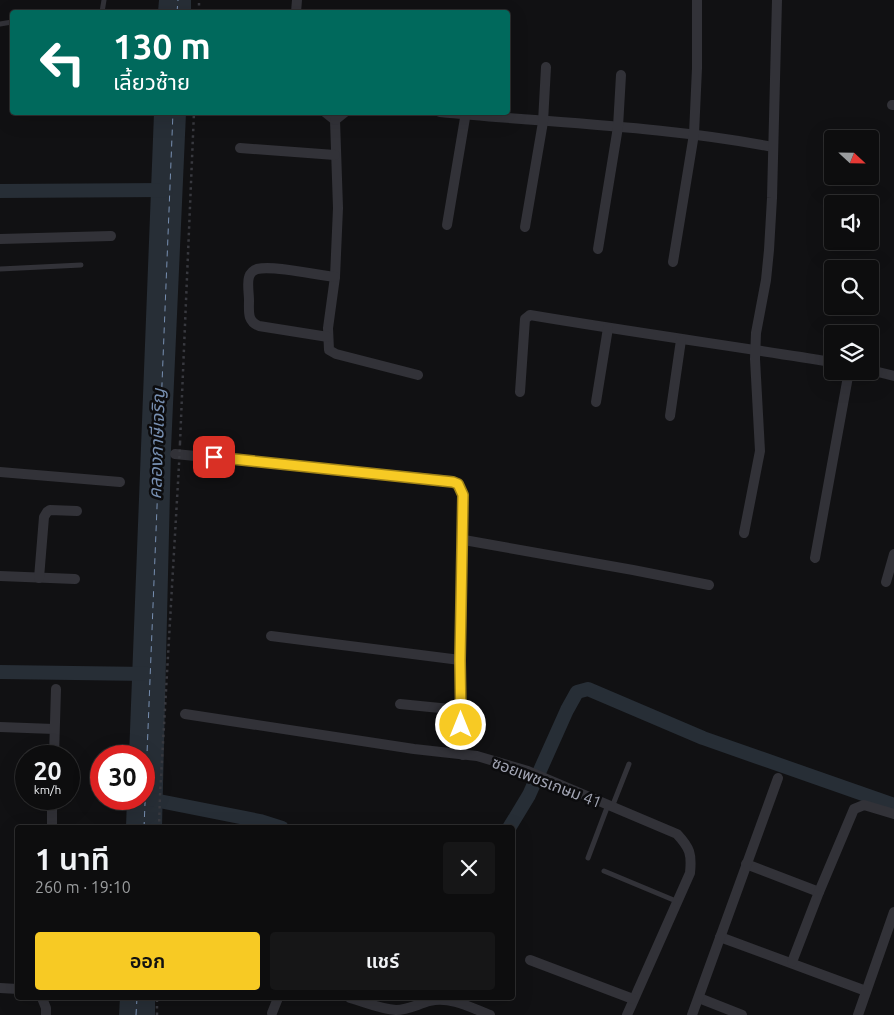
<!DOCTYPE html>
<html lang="th">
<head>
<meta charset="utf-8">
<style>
  :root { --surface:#0d0d0e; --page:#161617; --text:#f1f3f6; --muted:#9a9c9e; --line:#2d2d2e; --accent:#f7ca24 }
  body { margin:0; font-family:Ubuntu,"Noto Sans Thai",sans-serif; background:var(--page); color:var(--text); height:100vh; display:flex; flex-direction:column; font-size:19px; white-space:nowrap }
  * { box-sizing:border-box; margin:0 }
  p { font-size:16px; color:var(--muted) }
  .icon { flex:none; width:28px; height:28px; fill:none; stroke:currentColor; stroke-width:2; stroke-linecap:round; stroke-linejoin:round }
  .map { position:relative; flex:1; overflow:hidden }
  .drawer { position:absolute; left:15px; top:825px; width:500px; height:175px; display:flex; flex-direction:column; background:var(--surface); border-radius:5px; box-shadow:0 5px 20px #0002,0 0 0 1px var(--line) }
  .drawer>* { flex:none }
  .top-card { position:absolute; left:10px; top:10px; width:500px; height:105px; border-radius:5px; box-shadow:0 5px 20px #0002,0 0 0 1px var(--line); background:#00695c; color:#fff; overflow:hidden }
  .needle { width:32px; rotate:112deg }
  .buttons { position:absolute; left:824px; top:130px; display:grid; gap:10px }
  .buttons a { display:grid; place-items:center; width:55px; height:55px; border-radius:5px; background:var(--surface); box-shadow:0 5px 20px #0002,0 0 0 1px var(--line); font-size:25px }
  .speed { position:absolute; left:15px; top:745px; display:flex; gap:10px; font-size:25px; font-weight:700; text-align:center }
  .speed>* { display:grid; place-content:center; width:65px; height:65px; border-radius:50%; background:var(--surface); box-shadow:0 5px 20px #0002,0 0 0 1px var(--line); line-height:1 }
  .speed small { font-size:12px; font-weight:400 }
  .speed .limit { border:8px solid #d22; background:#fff; color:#111 }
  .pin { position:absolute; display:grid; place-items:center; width:42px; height:42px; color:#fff; margin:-21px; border-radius:10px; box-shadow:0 2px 8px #0006 }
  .me { position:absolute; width:55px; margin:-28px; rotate:0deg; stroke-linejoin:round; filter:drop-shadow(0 0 4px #0008) }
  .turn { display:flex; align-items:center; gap:18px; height:105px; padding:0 20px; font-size:22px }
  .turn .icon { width:65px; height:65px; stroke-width:2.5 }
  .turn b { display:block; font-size:35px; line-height:42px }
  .round { display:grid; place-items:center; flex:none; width:52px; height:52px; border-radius:5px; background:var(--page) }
  .summary { display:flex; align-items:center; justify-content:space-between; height:85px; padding:0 20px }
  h1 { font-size:30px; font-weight:600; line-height:38px }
  .button { display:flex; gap:10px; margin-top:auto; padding:10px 20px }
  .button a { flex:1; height:58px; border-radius:5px; background:var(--accent); color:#111; font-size:20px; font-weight:600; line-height:58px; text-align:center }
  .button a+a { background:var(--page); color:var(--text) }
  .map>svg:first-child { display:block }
  .water { fill:#272e36 }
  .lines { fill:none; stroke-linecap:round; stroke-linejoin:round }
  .canal { stroke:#272e36; stroke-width:14 }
  .ferry { stroke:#778fb1; stroke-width:1; stroke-dasharray:6 5; stroke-linecap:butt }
  .path { stroke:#38393f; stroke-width:2.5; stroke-dasharray:2.5 4; stroke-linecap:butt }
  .service { stroke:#323238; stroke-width:5 }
  .minor { stroke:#323238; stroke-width:10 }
  .path-bridge { stroke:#38393f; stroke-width:2.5; stroke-dasharray:2.5 4; stroke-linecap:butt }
  .route-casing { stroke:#a18317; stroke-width:12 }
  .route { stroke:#f7ca24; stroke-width:9 }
  .labels { text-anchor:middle; stroke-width:5; stroke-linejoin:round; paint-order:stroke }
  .street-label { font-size:16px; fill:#a2a5b4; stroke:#0c0c0e }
  .water-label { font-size:18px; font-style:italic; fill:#778fb1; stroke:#0c0c0e }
</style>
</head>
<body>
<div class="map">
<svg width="894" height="1015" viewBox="0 0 894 1015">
  <rect width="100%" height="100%" fill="#111113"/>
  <g class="water">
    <polygon points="159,0 191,0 191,12 158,12"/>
    <polygon points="154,113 186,113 171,449 162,827 126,827 127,799 144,799 144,756 129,756"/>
    <polygon points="120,998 155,998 155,1015 119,1015"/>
  </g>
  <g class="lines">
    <g class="canal">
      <polyline points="0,191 166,190"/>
      <polyline points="0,672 148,674"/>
      <polyline points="144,798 260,821 282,828"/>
      <polyline points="509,828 529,795 567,710 577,692 588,689 703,738 894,805"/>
    </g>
    <g class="ferry">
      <polyline points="177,12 178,0"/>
      <polyline points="144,828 173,112"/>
      <polyline points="136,1015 137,998"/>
    </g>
    <g class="path">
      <polyline points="199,12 199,0"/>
      <polyline points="180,443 194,112"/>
      <polyline points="159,828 160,795 179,465"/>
      <polyline points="157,1015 157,998"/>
    </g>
    <g class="service">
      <polyline points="102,12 104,0"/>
      <polyline points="0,24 12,22"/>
      <polyline points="0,269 81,265"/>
      <polyline points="612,807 629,764"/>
      <polyline points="588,858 608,805"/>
      <polyline points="604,871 676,901"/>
    </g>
    <g class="minor">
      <polyline points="296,12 297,0"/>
      <polyline points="892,105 894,105"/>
      <polyline points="325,112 335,120 338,208 335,277 328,328 329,350 336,354 418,375"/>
      <path d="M440,112C552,123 663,126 773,147"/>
      <polyline points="335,120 345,112"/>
      <polyline points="240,148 335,155"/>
      <polyline points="447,225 466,112"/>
      <polyline points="525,227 543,122 546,67"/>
      <polyline points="0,239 111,236"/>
      <polyline points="598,249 618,127 621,75"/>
      <polyline points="673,262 694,134 697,68 697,0"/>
      <path d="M328,337L259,326C247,321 249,312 249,300C249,294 247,283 249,277C250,273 254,270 257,269C275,265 315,275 335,277"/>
      <polyline points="870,370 894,376"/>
      <path d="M520,392L525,319L530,315C631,332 732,346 832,362"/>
      <polyline points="596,402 608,328"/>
      <polyline points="670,416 681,340"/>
      <polyline points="175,454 453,481 458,484 463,495 460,710 463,755"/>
      <polyline points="0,472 120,482"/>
      <polyline points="744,533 760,451 755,359 756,333 766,280 769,250 772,198 777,0"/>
      <polyline points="464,540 633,570 709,585"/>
      <polyline points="815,558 849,371"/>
      <polyline points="0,576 75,579"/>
      <polyline points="39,578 44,517 47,512 50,510 77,511"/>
      <polyline points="886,582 894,554"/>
      <polyline points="271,636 460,660"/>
      <polyline points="400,704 460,710"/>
      <path d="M185,714L414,749L477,756L528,771L677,834C690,848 692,854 690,873L627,1015"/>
      <polyline points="0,727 54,729"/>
      <polyline points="54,756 56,689"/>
      <polyline points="52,828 52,799"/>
      <polyline points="746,864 819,892"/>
      <polyline points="720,937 866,991"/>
      <polyline points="530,960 633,999"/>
      <polyline points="792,962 819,892 854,809 864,805 894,814"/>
      <polyline points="0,988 18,989"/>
      <polyline points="42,998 46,1008 46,1015"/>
      <path d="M350,998C365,1002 380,1009 396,1010C408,1010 418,1004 430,1001C450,996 472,1008 490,1015"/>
      <polyline points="699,998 742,1015"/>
      <polyline points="272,1013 278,998"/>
      <polyline points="692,1015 778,778"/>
      <polyline points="858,1015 894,912"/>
    </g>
    <polyline class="path-bridge" points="179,465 180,443"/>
  </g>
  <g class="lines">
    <defs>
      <polyline id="route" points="214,457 453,482 458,484 463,495 460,660 461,725"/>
    </defs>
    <use href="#route" class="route-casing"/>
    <use href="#route" class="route"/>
  </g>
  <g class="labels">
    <g class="street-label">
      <text transform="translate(547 782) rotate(21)" y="6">ซอยเพชรเกษม 41</text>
    </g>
    <g class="water-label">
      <text transform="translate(157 444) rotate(-88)" y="6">คลองภาษีเจริญ</text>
    </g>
  </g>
</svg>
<div class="buttons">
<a><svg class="needle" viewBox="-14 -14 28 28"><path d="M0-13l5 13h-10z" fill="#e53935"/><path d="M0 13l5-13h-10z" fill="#9a9c9e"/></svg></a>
<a><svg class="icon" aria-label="sound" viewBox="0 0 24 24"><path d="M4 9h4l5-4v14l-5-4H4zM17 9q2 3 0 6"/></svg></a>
<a><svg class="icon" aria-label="search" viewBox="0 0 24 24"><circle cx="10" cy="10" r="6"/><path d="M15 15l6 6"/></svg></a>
<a><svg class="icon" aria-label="layers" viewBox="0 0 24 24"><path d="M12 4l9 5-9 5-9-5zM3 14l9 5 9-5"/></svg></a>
</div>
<div class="speed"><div>20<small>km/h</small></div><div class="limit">30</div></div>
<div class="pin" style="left:214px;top:457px;background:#d93025"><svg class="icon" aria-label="arrive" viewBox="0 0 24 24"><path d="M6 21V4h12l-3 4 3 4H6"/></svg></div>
<svg class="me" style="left:461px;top:725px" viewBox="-20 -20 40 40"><circle r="17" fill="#f7ca24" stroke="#fff" stroke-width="3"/><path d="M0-11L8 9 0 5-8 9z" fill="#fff"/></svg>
<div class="top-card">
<div class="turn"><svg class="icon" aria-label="left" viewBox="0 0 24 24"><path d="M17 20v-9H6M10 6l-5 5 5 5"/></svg><div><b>130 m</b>เลี้ยวซ้าย</div></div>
</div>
<section class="drawer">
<div class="summary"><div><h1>1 นาที</h1><p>260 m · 19:10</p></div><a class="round"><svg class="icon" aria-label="close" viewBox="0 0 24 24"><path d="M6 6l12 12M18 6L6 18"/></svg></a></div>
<div class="button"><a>ออก</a><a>แชร์</a></div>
</section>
</div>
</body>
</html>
